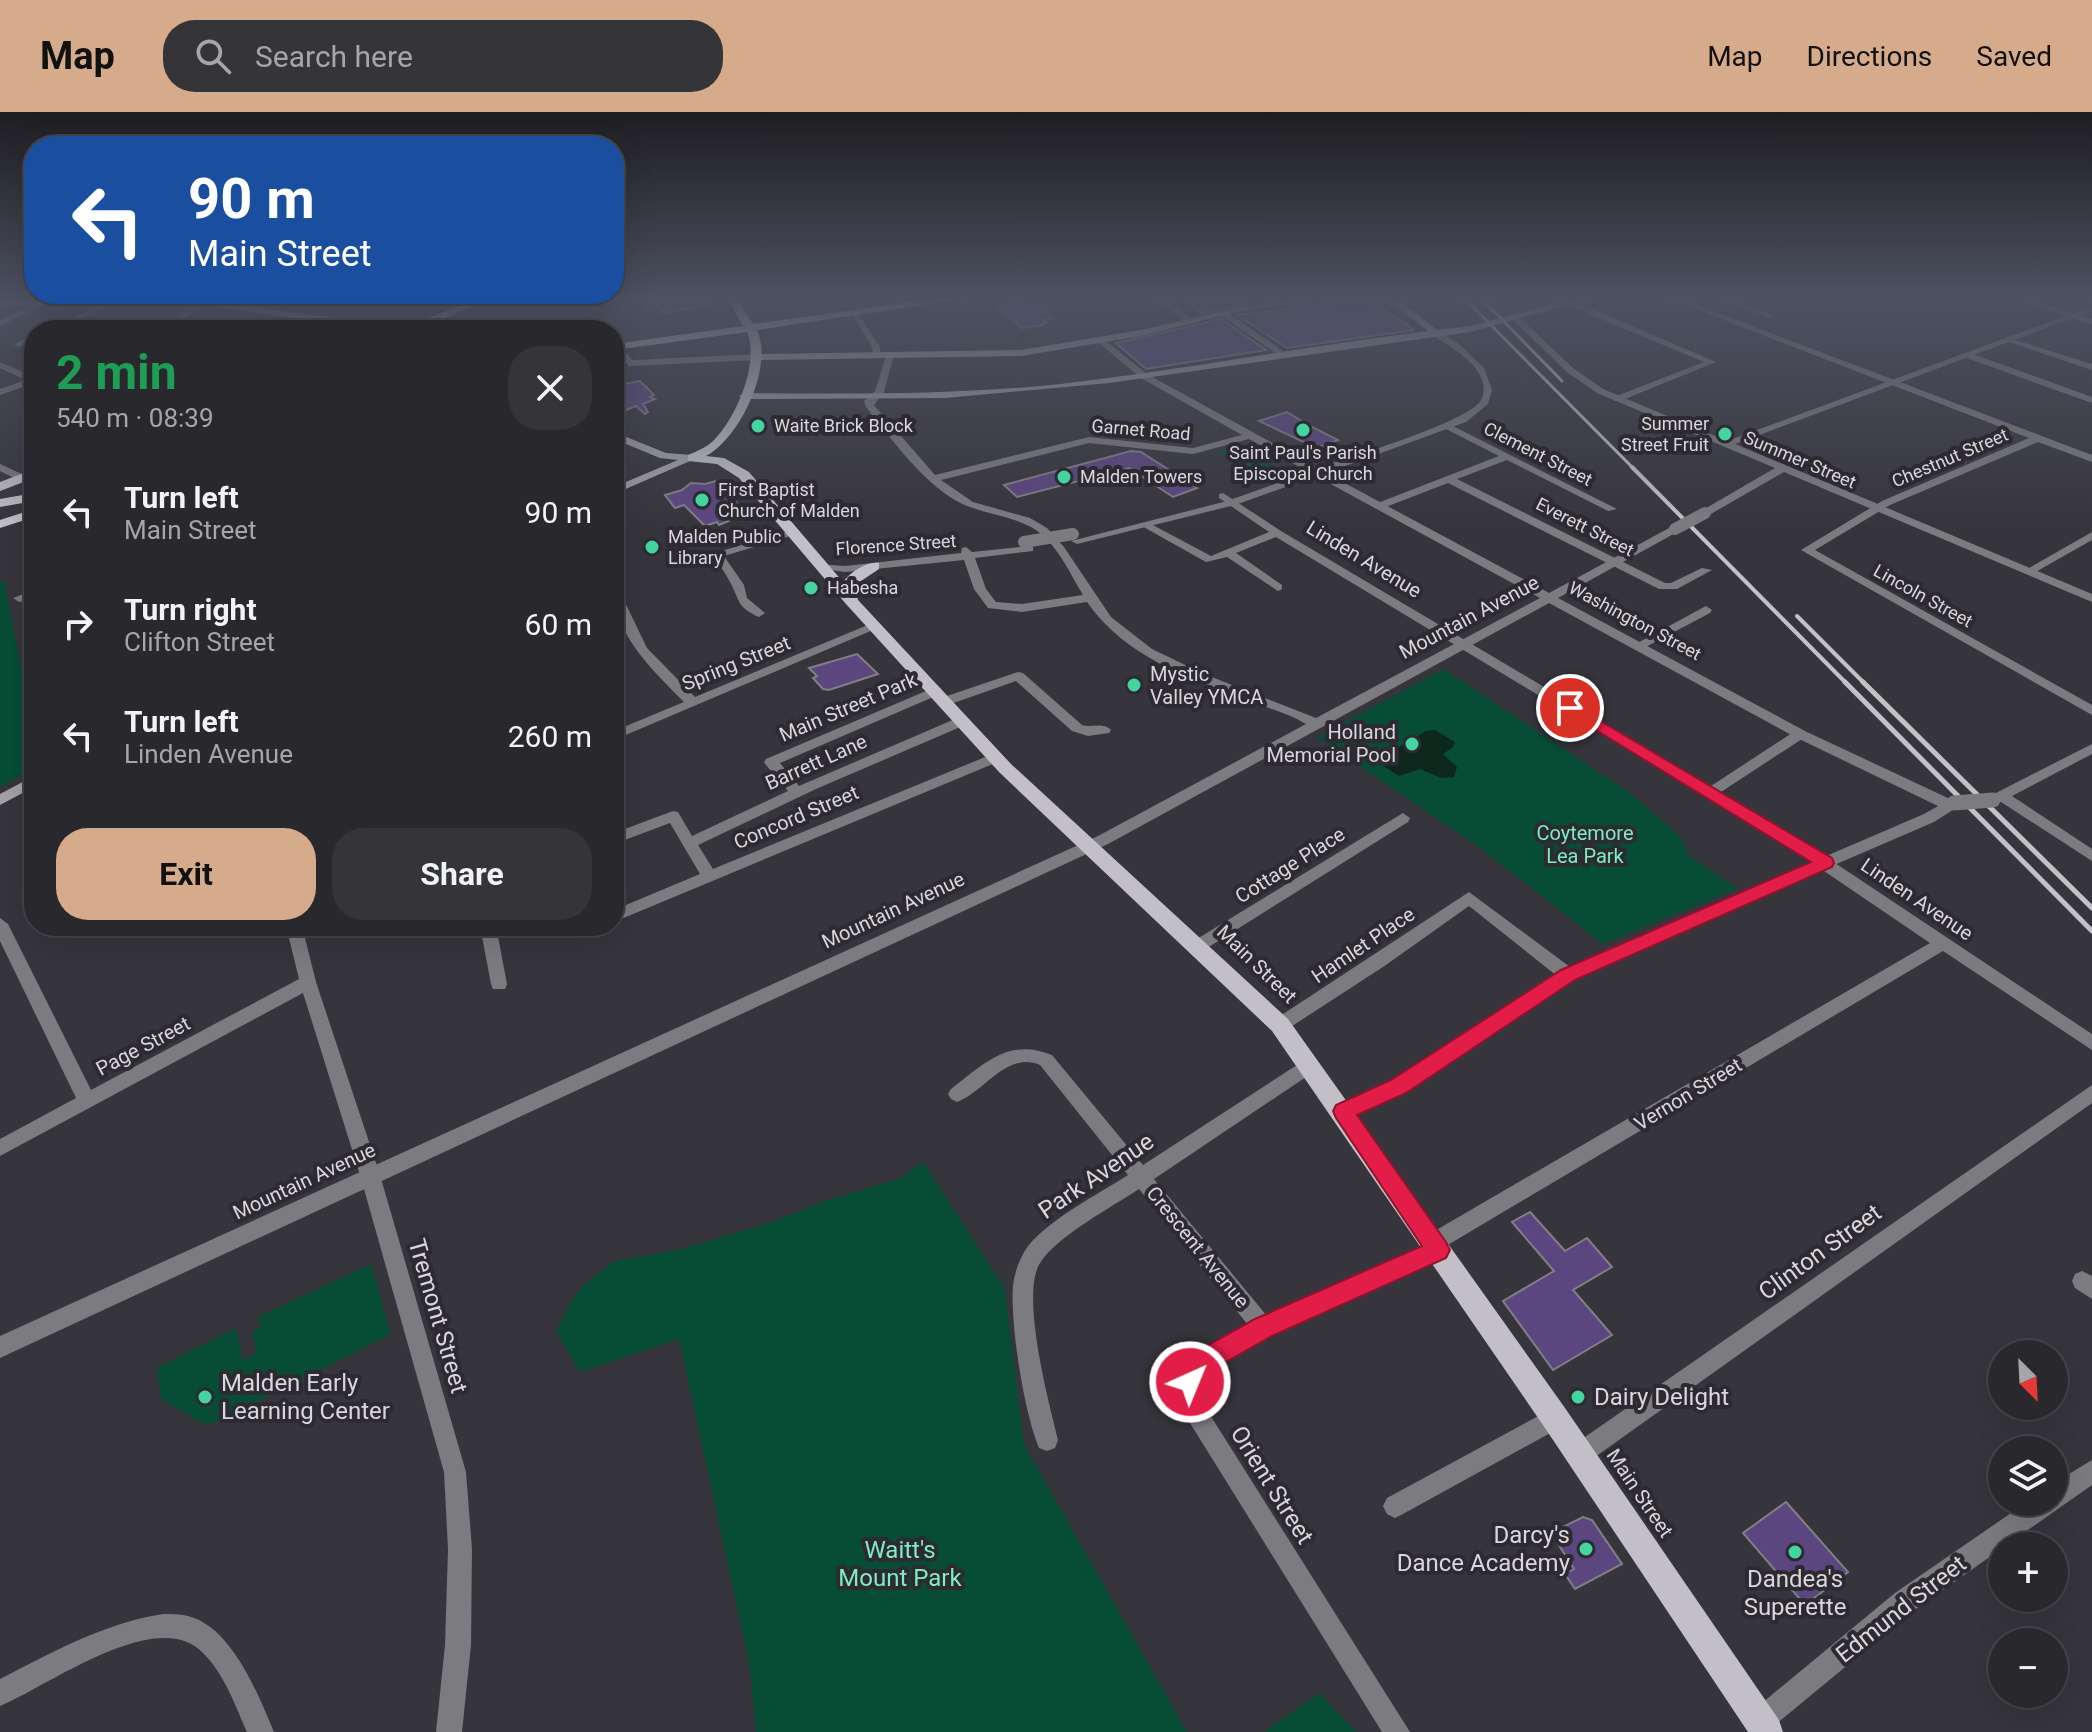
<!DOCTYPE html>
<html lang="en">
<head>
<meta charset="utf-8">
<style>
  :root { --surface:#29282d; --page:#353439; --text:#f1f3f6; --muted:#a5a6aa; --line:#454449; --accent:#d6ab8b }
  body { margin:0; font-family:Roboto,sans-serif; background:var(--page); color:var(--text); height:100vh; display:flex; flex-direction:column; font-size:30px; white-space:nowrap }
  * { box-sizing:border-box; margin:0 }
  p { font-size:26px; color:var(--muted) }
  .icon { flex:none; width:44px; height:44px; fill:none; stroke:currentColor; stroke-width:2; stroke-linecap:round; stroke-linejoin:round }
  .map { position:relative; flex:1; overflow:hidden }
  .panel { position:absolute; left:24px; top:208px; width:600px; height:616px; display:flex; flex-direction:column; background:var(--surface); border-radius:32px; box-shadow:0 8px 32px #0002,0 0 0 2px var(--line) }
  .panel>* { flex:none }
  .banner { position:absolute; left:24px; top:24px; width:600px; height:168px; border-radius:32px; box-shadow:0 8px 32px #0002,0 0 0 2px var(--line); background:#1a4fa0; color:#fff; overflow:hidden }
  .needle { width:52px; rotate:156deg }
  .fabs { position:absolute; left:1988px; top:1228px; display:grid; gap:16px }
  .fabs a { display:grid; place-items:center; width:80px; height:80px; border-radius:50%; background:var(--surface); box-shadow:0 8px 32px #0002,0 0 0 2px var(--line); font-size:40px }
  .pin { position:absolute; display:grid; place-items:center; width:68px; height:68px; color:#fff; margin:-34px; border:4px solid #fff; border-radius:50%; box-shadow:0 2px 8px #0007 }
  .me { position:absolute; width:88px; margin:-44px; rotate:44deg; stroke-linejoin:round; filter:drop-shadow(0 0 6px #0008) }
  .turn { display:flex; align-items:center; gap:28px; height:168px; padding:0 32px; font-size:36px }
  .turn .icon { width:104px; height:104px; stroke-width:2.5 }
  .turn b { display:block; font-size:56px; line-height:68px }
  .round { display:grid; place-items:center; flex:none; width:84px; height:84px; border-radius:32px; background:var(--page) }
  .head { display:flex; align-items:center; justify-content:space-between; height:136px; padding:0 32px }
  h1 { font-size:48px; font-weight:700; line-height:60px; color:#1e9e55 }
  .button { display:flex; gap:16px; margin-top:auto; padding:16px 32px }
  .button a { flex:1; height:92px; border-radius:32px; background:var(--accent); color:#111; font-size:32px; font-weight:700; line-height:92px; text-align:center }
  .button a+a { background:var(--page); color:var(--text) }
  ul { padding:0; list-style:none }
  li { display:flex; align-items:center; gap:24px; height:112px; padding:0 32px }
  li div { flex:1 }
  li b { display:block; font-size:30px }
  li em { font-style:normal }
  header { display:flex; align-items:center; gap:48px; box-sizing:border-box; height:112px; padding:0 40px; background:var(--accent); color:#111 }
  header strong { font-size:38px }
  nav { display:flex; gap:44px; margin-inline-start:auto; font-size:28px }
  .search { width:560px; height:72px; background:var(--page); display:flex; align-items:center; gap:20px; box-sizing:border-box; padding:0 28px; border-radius:32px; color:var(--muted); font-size:30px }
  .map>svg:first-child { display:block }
  .green { fill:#074d36 }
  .water { fill:#0d271c }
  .building { fill:#5c4680; stroke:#817f86; stroke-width:2 }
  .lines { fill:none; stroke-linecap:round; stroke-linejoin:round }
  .minor { fill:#7c7b7f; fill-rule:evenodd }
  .tertiary { fill:#7c7b7f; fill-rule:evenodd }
  .secondary { fill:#a4a2a7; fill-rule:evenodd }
  .primary { fill:#c2c0c6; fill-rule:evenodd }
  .rail-far2 { stroke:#c3c1c5; stroke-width:3 }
  .rail-far1 { stroke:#c3c1c5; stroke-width:4 }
  .rail { stroke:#c3c1c5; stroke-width:5 }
  .tertiary-bridge-far1 { stroke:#7c7b7f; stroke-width:12 }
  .tertiary-bridge { stroke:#7c7b7f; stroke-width:15 }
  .route { fill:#e11d48; stroke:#92132f; stroke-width:2 }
  .poi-dot { fill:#44d49f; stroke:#2d2b31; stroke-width:3 }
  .labels { text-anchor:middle; stroke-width:8; stroke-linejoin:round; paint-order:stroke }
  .far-poi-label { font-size:18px; fill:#d9d7db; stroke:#2d2b31; text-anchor:start }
  .far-street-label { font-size:18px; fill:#d9d7db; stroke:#2d2b31 }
  .street-label { font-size:20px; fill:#d9d7db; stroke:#2d2b31 }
  .poi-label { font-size:20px; fill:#d9d7db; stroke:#2d2b31; text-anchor:start }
  .park-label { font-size:20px; fill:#7ceebf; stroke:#2d2b31 }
  .near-street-label { font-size:24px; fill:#d9d7db; stroke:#2d2b31 }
  .near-poi-label { font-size:24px; fill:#d9d7db; stroke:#2d2b31; text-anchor:start }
  .near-park-label { font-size:24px; fill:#7ceebf; stroke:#2d2b31 }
</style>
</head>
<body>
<header>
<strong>Map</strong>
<div class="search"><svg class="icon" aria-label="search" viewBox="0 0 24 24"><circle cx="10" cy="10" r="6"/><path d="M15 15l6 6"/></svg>Search here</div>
<nav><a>Map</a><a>Directions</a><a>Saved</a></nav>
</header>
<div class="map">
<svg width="2092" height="1620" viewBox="0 0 2092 1620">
  <rect width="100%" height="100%" fill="#37353c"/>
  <g class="green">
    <polygon points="1240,333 1276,356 1253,363 1217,340"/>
    <polygon points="4,468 34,619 34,657 0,675 0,470"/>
    <polygon points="1444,557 1630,681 1680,724 1690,745 1738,776 1603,832 1480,736 1317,625"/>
    <polygon points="923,1050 1005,1177 1024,1332 1187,1620 756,1620 750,1556 679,1227 580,1260 556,1220 568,1194 582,1175 614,1149 678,1138 772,1110 827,1088 899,1067"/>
    <polygon points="371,1152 391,1222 217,1310 204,1312 161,1287 157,1256 236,1216 243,1248 257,1241 252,1220 261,1215 258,1205"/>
    <polygon points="1319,1581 1356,1620 1264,1620"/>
  </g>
  <polygon class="water" points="1435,618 1455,630 1453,635 1443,642 1457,655 1454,665 1441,666 1420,657 1399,664 1380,652 1382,645 1426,619"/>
  <g class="building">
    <polygon points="652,186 708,186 709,193 664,201"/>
    <polygon points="1181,186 1234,186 1244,192 1203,201"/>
    <polygon points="1369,187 1414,218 1287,236 1237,203"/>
    <polygon points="1016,192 1021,196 1037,193 1053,206 1043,208 1046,210 1042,213 1022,216 997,195"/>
    <polygon points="1221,207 1266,238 1146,257 1116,231"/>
    <polygon points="640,269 654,283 650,285 655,287 643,292 648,300 645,302 636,294 614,303 614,284 622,282 614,274"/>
    <polygon points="1287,300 1308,313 1338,328 1319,335 1312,334 1259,309"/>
    <polygon points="1131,339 1141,340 1197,376 1173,385 1129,356 1017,385 1004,373"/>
    <polygon points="720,368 745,402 719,413 717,410 705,414 684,393 675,396 665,383 682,378 691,371 705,372"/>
    <polygon points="857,542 878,562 829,578 823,577 813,566 817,564 809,556"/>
    <polygon points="1530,1100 1565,1139 1587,1126 1612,1155 1573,1178 1612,1223 1553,1258 1503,1189 1554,1159 1512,1110"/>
    <polygon points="1786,1390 1848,1460 1805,1493 1743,1421"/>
    <polygon points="1583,1405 1592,1408 1622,1452 1575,1477 1565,1462 1574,1457 1551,1421"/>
  </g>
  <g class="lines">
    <g class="minor">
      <polygon points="176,186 186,186 192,191 185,193"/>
      <polygon points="1667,186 1679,186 2092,343 2092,350 2038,330 1890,393 1815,438 2092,593 2092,603 1801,438 1882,389 2029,326"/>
      <polygon points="1719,186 1731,186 1775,204 1768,206"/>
      <polygon points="2013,186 2026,186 2092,207 2092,213"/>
      <polygon points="1568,189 1574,189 1716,250 1620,289 1614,289 1614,285 1704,250 1568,193"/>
      <polygon points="40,190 47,192 0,214 0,208"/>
      <polygon points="106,190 113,192 59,218 48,218"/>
      <polygon points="206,190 213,192 157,218 146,218"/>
      <polygon points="34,223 34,229 18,235 14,232"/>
      <polygon points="2006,225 2092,252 2092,258 2006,229"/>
      <polygon points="1964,241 1970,241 2092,285 2092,291 1964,245"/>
      <polygon points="0,250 34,265 34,271 0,283 0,277 26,268 0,256"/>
      <polygon points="1449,312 1617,397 1608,399 1507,348 1457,367 1665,471 1671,471 1702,456 1712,458 1677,477 1659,477 1448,371 1383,396 1375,396 1375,392 1499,344 1446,317 1444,315"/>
      <polygon points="0,352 26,364 27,366 18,368 0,359"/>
      <path d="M1223,381L1281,419L1711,674L1795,619H1805V625L1721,680L1787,719L2092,922V938L1943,839L1446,1134L1448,1138L1445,1145L1273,1223L1212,1258L1201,1269L1200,1279L1205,1295L1410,1620H1382L1190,1311C1160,1251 1202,1237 1248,1213L1139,1077C1112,1095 1057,1124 1040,1151C1020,1183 1049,1291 1058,1328L1055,1336L1047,1339L1039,1336C1024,1300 1010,1212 1013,1173C1015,1159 1020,1145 1028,1134C1051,1106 1097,1083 1128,1063L1040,953C1006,939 985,980 957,990L951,987L948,982L951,977C984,952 1009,925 1052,943L1143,1053L1303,949L1309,947L1315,949L1318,954L1315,959L1154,1067L1267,1204L1424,1134L1426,1124L1930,831L1777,727L1276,425L1236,441L1282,473V477L1278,479L1227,445L1206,450L1140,413L1149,411L1211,444L1269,420L1219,386V382Z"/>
      <path d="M790,419L800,421L724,444L744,473L747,486L765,501L759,505C736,495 740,488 730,470C725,460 718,451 711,442Z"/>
      <polygon points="2092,420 2092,428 2032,462 2022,460"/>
      <path d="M614,476L620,480L647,536L695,585L870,512H878L880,515L614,628V619L684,590C653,558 614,524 614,476Z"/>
      <polygon points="34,478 34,486 19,490 13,486"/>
      <polygon points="1706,494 1712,498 1710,501 1642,537 1638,538 1632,534"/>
      <path d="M1018,560L1023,561L1082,613C1091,616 1104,610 1111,618L1109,621L1088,624L1072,619L1016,569L948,593L943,594L936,590L938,587Z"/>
      <polygon points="933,576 938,577 938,583 780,651 799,674 955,607 965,607 965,613 816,677 698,733 713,757 990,643 1000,643 1002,646 1000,649 614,810 614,798 700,762 670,711 614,732 614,721 673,699 678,700 692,724 788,679 766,653 764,650 766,647"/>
      <polygon points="1403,701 1410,706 1408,710 1204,838 1192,838 1190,834 1192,830"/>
      <polygon points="1469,780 1574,858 1576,863 1574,868 1562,868 1469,794 1383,855 1286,918 1280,920 1274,918 1271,913 1274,908"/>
      <polygon points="0,806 8,812 91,978 299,867 286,814 302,814 316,870 380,1063 466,1360 472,1437 471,1533 462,1620 436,1620 445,1533 448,1437 444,1360 360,1063 303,881 0,1044 0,1027 76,986 0,829"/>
      <polygon points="480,814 496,814 507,872 505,877 493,877 491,872"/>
      <polygon points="2092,973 2092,991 1588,1350 1580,1353 1572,1350 1569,1342 1572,1334"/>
      <polygon points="2082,1159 2092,1164 2092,1187 2075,1176 2072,1169 2075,1162"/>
      <polygon points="1555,1295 1563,1298 1566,1306 1563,1314 1403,1402 1395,1406 1387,1402 1383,1394 1387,1386"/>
      <polygon points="2092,1348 2092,1373 1913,1499 1769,1618 1751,1618 1747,1609 1751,1600 1895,1481 2027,1390 2054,1390 2054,1371"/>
      <path d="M163,1502C171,1502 180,1502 188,1504C232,1515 258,1582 274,1620H247C235,1593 224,1561 202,1540C156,1494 47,1575 0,1594V1567C53,1540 104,1511 163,1502Z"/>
    </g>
    <g class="tertiary">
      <polygon points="1154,186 1164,186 1195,209 1188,211"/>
      <polygon points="2092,194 2092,199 1735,332 2092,482 2092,490 1784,360 1709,403 1701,403 1701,399 1775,356 1597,281 1567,260 1511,206 1518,204 1573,256 1603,277 1727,329"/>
      <polygon points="1220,199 1226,199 1287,242 1280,244 1220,203"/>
      <polygon points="851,200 857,200 880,235 880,245 873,243 872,235"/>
      <path d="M1434,220H1440L1459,232L1484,256L1492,278L1488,292L1466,310L1326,361L1549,481L1671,415H1679V419L1558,486L1805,619L1950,687L1959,688L1961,691L1959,694L1934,710L1598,855C1511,902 1437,974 1343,1007L1336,1005L1334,999L1336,993L1393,970L1544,868L1586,847L1924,702L1938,694L1795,625L1549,491L1108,732L0,1246V1224L1098,724L1306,612C1289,601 1267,596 1248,589C1190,567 1124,544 1087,490L1022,500L988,496L974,477L964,448L845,460L817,456V452L845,454L961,441L962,436L966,435L972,440L1029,434L1033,435V439L975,446L986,477L996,490L1022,492L1083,483C1069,460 1056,429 1031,415C1005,401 975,402 950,385C916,362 891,326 866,295L864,289L875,279L887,241L894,243L884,280L874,293L935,363L1089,325L1193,336L1242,323L1141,266L1098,230L1097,228L1101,225L1147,262L1318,356C1347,346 1469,310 1481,288C1495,260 1452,235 1434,224ZM1249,327L1309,360L1227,389L1071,429L1077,432L1235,393L1316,364L1540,486L1316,606L1204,562L1152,537L1111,505L1064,435L1047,416L1030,406L973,390L941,368L1089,331L1193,342Z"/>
      <polygon points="618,231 632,248 758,242 762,245 758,248 629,254 614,235"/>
      <polygon points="2092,632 2092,642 2012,684 2092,737 2092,749 2001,690 1993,693 1986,688 1988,685"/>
    </g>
    <g class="secondary">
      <polygon points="1303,186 1327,186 1237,200 1141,224 1021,244 758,248 754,245 758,242 1021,238 1141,218 1237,196"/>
      <path d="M1386,186H1396L1437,218L1470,214L1578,186H1593L1470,220L1109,271L945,286L744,287L739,284L744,281C850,282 955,283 1060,272C1184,258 1305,234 1428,219Z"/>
      <polygon points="0,189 209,190 330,205 377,218 362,218 330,211 209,194 0,193"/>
      <polygon points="614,320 666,341 692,343 697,346 614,382 614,375 678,348 660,346 614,327"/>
      <polygon points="34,664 34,675 0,693 0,682"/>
    </g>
    <g class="primary">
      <polygon points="479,186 494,186 416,218 364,217 369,214 420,209"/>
      <path d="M738,186L744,189L741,193L753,212L940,186H969L757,218C774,254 740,326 706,344L724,346L749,360L843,470C851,460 866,449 879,451V457L855,473L858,488L1011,652L1288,907L1565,1296L1779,1608L1783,1620H1748L1545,1316L1272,919L999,660L846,492L739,366L717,352L688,349V343C697,339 708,335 715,327C737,304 760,249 747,220L614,238V232L743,214L731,193Z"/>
      <polygon points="34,357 34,366 0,379 0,370"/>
      <polygon points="34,381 34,389 0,395 0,387"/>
      <polygon points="34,397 34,405 0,416 0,408"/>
    </g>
    <g class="rail-far2">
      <polyline points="1464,186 1634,357"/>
      <polyline points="1481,186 1562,269"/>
    </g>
    <g class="rail-far1">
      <polyline points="1632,355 1847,572"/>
      <polyline points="1797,504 1865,572"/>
    </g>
    <g class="rail">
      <polyline points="1845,570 2092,819"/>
      <polyline points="1863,570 2092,796"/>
    </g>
    <g class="tertiary-bridge-far1">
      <polyline points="1675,417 1705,401"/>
      <polyline points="1024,430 1073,422"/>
    </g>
    <polyline class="tertiary-bridge" points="1954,691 1993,688"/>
  </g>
  <linearGradient id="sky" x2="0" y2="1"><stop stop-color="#1e1d21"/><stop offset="0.45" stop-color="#4d5161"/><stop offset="1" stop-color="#4d5161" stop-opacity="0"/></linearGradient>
  <rect width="2092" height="413" fill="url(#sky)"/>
  <polygon class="route" points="1570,591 1832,746 1834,751 1832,755 1575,868 1406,981 1357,1003 1446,1130 1450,1138 1446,1146 1272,1224 1210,1259 1199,1279 1190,1283 1181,1279 1177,1270 1193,1242 1255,1207 1422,1134 1336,1006 1333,999 1336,993 1391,968 1561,858 1811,750 1565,599 1563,596"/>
  <g class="poi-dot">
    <circle cx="758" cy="314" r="8"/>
    <circle cx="1303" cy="318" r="8"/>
    <circle cx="1725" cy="322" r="8"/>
    <circle cx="1064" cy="365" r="8"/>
    <circle cx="702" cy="388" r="8"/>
    <circle cx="652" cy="435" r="8"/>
    <circle cx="811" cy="476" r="8"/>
    <circle cx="1134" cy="573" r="8"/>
    <circle cx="1412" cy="632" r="8"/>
    <circle cx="205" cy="1285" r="8"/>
    <circle cx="1578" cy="1285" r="8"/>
    <circle cx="1586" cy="1437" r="8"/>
    <circle cx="1795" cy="1440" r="8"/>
  </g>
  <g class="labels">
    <g class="far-poi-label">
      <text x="1709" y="318" text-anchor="end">Summer<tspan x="1709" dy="21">Street Fruit</tspan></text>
      <text x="774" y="320">Waite Brick Block</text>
      <text x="1303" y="347" text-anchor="middle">Saint Paul's Parish<tspan x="1303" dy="21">Episcopal Church</tspan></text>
      <text x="1080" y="371">Malden Towers</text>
      <text x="718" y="384">First Baptist<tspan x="718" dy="21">Church of Malden</tspan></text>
      <text x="668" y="431">Malden Public<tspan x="668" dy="21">Library</tspan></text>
      <text x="827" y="482">Habesha</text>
    </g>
    <g class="far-street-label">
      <text transform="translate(1141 318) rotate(5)" y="6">Garnet Road</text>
      <text transform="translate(1538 342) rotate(27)" y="6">Clement Street</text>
      <text transform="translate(1950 346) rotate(-23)" y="6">Chestnut Street</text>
      <text transform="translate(1800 348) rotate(23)" y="6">Summer Street</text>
      <text transform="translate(1585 415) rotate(27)" y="6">Everett Street</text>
      <text transform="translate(896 433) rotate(-4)" y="6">Florence Street</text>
      <text transform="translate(1923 484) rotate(29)" y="6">Lincoln Street</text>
      <text transform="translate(1635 509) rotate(28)" y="6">Washington Street</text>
    </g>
    <g class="street-label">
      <text transform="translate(1364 447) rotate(31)" y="7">Linden Avenue</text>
      <text transform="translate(1469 505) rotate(-28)" y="7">Mountain Avenue</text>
      <text transform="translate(736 551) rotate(-22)" y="7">Spring Street</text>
      <text transform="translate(848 595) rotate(-23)" y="7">Main Street Park</text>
      <text transform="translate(816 650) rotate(-24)" y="7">Barrett Lane</text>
      <text transform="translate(796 705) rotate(-23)" y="7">Concord Street</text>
      <text transform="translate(1290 753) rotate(-32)" y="7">Cottage Place</text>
      <text transform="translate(1917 787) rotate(34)" y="7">Linden Avenue</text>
      <text transform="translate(893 798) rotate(-25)" y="7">Mountain Avenue</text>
      <text transform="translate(1363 833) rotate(-34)" y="7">Hamlet Place</text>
      <text transform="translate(1257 852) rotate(44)" y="7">Main Street</text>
      <text transform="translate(143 934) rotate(-28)" y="7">Page Street</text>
      <text transform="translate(1688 982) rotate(-31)" y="7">Vernon Street</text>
      <text transform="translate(304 1069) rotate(-25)" y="7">Mountain Avenue</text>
      <text transform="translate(1198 1135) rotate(51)" y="7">Crescent Avenue</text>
      <text transform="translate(1640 1381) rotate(56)" y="7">Main Street</text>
    </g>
    <g class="poi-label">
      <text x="1150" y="569">Mystic<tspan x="1150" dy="23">Valley YMCA</tspan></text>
      <text x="1396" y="627" text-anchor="end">Holland<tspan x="1396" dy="23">Memorial Pool</tspan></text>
    </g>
    <g class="park-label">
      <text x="1585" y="728">Coytemore<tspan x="1585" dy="23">Lea Park</tspan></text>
    </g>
    <g class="near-street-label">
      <text transform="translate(1096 1064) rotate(-34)" y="8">Park Avenue</text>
      <text transform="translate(1820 1140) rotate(-36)" y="8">Clinton Street</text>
      <text transform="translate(438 1204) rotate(74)" y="8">Tremont Street</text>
      <text transform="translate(1272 1373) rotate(58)" y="8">Orient Street</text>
      <text transform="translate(1901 1497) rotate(-38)" y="8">Edmund Street</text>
    </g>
    <g class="near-poi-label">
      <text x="221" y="1279">Malden Early<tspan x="221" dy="28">Learning Center</tspan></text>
      <text x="1594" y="1293">Dairy Delight</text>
      <text x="1570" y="1431" text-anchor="end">Darcy's<tspan x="1570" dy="28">Dance Academy</tspan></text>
      <text x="1795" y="1475" text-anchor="middle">Dandea's<tspan x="1795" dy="28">Superette</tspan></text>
    </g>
    <g class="near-park-label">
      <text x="900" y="1446">Waitt's<tspan x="900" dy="28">Mount Park</tspan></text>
    </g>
  </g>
</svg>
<div class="fabs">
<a><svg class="needle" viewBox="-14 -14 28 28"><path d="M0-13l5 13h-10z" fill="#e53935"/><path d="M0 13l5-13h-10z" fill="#a5a6aa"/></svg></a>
<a><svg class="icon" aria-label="layers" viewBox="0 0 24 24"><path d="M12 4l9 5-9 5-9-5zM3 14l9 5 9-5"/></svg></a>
<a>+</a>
<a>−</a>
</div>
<div class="pin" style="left:1570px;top:596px;background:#d93025"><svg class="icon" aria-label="arrive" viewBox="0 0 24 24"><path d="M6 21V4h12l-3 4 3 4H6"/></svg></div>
<svg class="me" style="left:1190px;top:1270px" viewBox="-20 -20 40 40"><circle r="17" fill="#e11d48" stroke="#fff" stroke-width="3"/><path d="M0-11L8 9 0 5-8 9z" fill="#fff"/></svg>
<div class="banner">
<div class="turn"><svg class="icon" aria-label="left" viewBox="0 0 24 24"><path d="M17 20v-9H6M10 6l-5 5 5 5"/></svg><div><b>90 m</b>Main Street</div></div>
</div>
<section class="panel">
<div class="head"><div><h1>2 min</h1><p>540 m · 08:39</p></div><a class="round"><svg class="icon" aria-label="close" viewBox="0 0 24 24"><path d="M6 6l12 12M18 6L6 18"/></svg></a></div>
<ul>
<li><svg class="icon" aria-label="left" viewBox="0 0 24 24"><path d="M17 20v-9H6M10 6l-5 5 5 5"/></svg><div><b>Turn left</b><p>Main Street</p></div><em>90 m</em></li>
<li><svg class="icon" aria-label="right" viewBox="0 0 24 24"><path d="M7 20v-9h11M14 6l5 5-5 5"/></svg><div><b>Turn right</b><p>Clifton Street</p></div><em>60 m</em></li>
<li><svg class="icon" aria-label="left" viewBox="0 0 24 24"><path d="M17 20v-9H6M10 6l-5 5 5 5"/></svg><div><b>Turn left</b><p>Linden Avenue</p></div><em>260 m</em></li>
</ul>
<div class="button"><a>Exit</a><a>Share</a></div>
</section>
</div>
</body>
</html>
